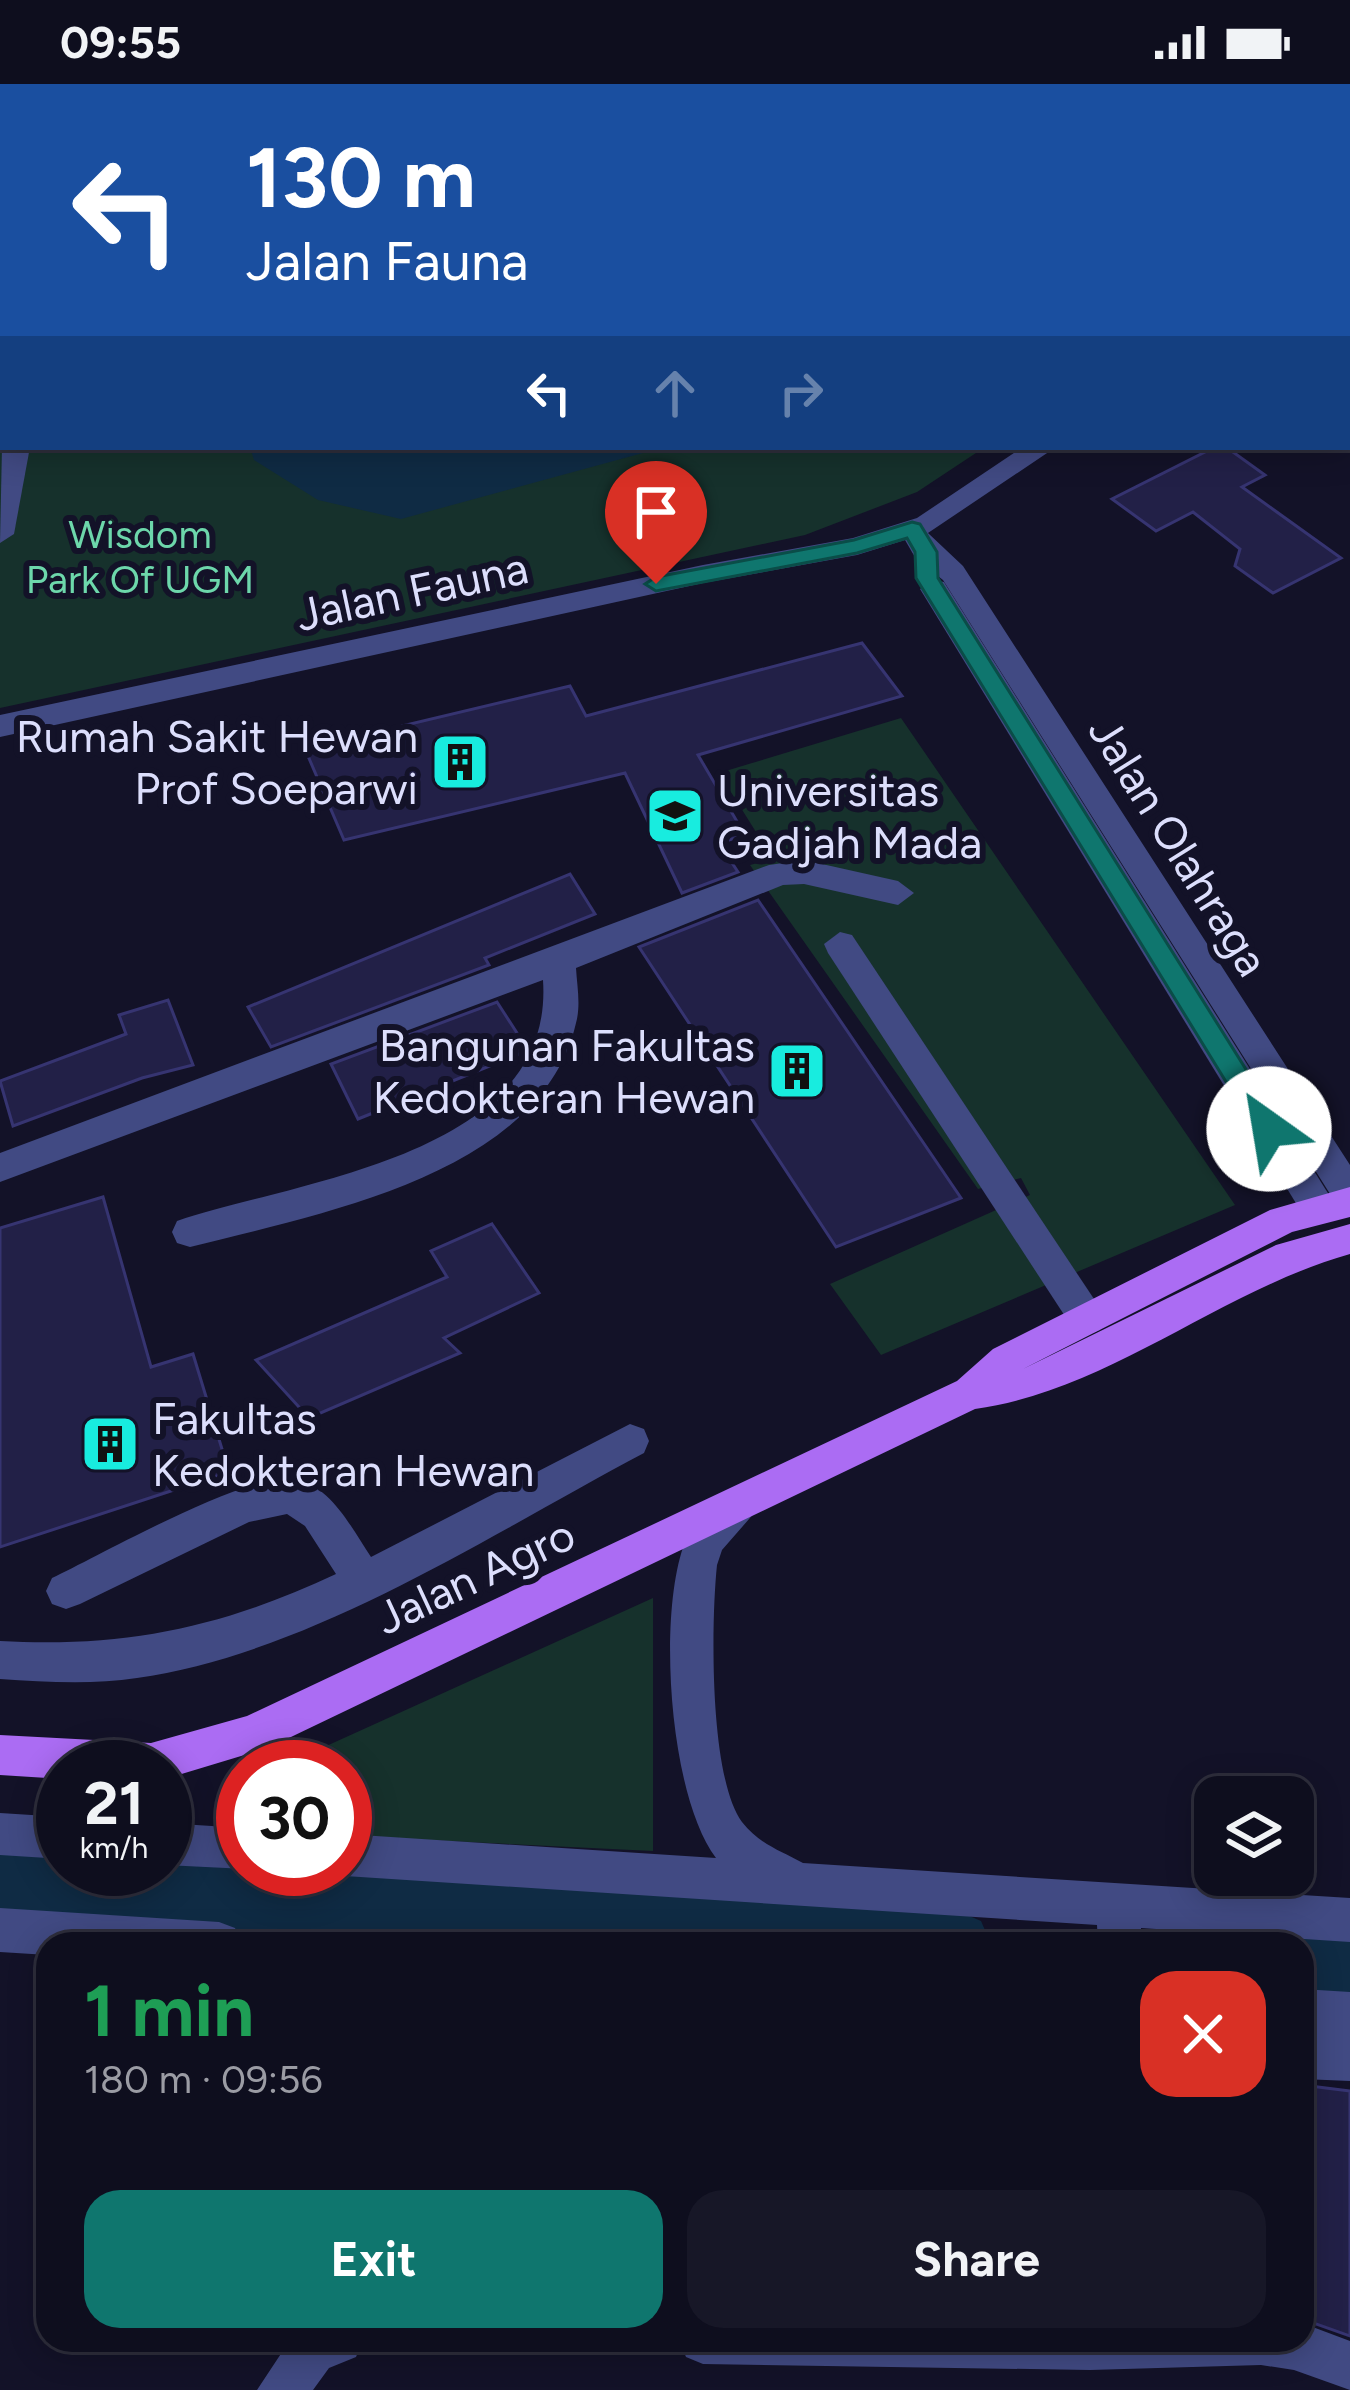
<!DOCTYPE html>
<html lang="en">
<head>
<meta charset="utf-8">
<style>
  :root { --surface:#0e0e1e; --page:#171727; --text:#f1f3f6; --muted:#9b9ca4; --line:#2e2e3c; --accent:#0f766e }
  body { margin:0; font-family:Figtree,sans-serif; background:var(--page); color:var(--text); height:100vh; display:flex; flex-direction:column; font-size:45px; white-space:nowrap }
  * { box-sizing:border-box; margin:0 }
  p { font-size:39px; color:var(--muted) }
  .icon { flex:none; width:66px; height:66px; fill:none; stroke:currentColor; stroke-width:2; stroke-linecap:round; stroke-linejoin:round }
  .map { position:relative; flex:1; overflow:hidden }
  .side { position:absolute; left:36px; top:1848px; width:1278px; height:420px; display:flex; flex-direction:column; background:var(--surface); border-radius:36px; box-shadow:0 6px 30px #0003,0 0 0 3px var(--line) }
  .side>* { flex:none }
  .hud { position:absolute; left:0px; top:0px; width:1350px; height:366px; box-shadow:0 6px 30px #0003,0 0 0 3px var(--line); background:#1a4fa0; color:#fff; overflow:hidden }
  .tools { position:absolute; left:1194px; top:1692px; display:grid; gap:24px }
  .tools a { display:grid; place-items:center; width:120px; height:120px; border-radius:24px; background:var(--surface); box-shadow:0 6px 30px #0003,0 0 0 3px var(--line); font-size:60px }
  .speed { position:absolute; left:36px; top:1656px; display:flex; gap:24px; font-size:60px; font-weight:700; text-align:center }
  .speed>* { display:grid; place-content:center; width:156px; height:156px; border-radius:50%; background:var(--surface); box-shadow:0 6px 30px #0003,0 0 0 3px var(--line); line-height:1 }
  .speed small { font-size:30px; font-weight:400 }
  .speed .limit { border:18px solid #d22; background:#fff; color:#111 }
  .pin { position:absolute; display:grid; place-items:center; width:102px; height:102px; color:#fff; margin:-123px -51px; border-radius:50% 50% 50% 0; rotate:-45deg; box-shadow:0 0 12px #0007 }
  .pin .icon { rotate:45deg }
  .me { position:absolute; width:132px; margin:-66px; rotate:328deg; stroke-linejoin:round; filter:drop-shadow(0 0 9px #0008) }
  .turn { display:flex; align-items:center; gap:42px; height:252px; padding:0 48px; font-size:54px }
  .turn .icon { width:156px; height:156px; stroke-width:2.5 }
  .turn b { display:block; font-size:84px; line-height:102px }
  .lanes { display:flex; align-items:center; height:114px; padding:0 48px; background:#0003; justify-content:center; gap:60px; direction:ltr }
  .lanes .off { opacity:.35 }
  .round { display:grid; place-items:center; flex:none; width:126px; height:126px; border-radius:36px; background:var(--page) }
  .headline { display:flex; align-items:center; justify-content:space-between; height:204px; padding:0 48px }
  h1 { font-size:72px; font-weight:700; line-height:90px; color:#1e9e55 }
  .primary-button { display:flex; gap:24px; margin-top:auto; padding:24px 48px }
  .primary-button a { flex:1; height:138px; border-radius:36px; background:var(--accent); color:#fff; font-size:48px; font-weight:700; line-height:138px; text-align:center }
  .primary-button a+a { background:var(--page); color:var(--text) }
  .status { display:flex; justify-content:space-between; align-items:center; height:84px; padding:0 60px; background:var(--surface); direction:ltr }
  .status svg { height:33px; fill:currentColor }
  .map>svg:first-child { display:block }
  .green { fill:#16312c }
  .water { fill:#0f2b44 }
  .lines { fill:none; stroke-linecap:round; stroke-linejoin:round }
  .stream { fill:#0f2b44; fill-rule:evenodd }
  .canal { fill:#0f2b44; fill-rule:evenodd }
  .building { fill:#222047; stroke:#363471; stroke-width:3 }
  .minor { fill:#414a83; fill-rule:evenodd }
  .major { fill:#ab6cf3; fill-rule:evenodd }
  .route { fill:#0f766e; stroke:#0a4d48; stroke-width:3 }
  .labels { text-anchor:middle; stroke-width:12; stroke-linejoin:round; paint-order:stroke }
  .far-park-label { font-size:39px; fill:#6dd7ab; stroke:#131228 }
  .street-label { font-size:45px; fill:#dcdefc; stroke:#131228 }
  .poi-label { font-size:45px; fill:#dcdefc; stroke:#131228; text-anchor:end }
</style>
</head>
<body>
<div class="status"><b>09:55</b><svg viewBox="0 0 49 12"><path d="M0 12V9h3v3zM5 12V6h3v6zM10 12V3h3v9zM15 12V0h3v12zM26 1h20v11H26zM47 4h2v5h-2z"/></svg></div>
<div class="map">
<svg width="1350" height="2306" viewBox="0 0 1350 2306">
  <rect width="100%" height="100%" fill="#131228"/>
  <g class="green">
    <polygon points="265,0 1134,0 1135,3 260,3"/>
    <polygon points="0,18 3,363 985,363 917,408 805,451 0,624"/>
    <polygon points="901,634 1235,1121 881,1271 830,1200 1030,1111 1021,1094 978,1105 750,781 773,775 719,689"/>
    <polygon points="653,1514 653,1767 345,1752 345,1683 280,1683"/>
  </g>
  <polygon class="water" points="250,363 665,363 401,435 318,416 254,376"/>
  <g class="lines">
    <polygon class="stream" points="689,0 685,3 672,3 676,0"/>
    <g class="canal">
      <polygon points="0,1767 63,1771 63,1785 165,1785 165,1777 958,1827 981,1837 991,1860 445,1860 0,1831"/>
      <polygon points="1302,1850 1350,1852 1350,1918 1302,1916 1302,1860 1278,1860"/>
    </g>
  </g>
  <g class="building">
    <polygon points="1215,363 1226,363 1265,391 1242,403 1341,474 1273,509 1235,482 1240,465 1193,428 1156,447 1112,415"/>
    <polygon points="862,559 902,612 698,671 745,751 719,759 738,788 682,809 625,689 344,756 305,665 570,602 586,632"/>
    <polygon points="570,790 595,830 485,874 489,881 271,963 248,923"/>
    <polygon points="758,816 961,1114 836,1163 639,863"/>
    <polygon points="168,916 193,981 142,994 13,1042 0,997 126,950 119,931"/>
    <polygon points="497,918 526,963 522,969 358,1035 331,980"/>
    <polygon points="103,1113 151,1283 193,1270 229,1388 0,1463 0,1144"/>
    <polygon points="492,1140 539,1209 444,1254 460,1269 309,1334 256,1276 447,1193 431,1167"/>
    <polygon points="1302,2001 1350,2007 1350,2252 1302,2235"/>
  </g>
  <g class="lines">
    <g class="minor">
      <polygon points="0,0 11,0 13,3 3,3 0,12"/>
      <polygon points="1159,0 1181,0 1182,3 1158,3"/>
      <polygon points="0,262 3,263 3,288 0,287"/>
      <polygon points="2,363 30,363 14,450 0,459"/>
      <polygon points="1023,363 1056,363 928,449 963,482 1350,1081 1350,1126 1337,1121 943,496 916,475 905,456 857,471 703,499 0,653 0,631 703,481 853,454 917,434"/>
      <polygon points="934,496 944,498 1331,1114 1336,1124 1331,1134 1318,1139 1305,1134 920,505"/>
      <path d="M804,776L898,797L914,809L898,821L804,800L783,801L576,884C577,902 581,921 576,939C541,1091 318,1130 190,1163L177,1159L172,1148L177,1137C298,1096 555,1072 543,896L0,1098V1069L769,781Z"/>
      <polygon points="840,848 852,851 1100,1224 1105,1235 1100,1246 1087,1251 1074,1246 828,869 824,860"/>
      <path d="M630,1340L644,1345L649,1357L644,1369C489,1451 312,1569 137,1594C92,1601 45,1598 0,1595V1557C126,1564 223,1543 336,1490L305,1442L287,1430L249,1438L80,1520L66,1525L52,1520L46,1507L52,1494C101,1471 246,1388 294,1395C331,1401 352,1445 371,1473Z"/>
      <path d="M743,1401L757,1407L763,1419L722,1466L717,1481C711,1538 709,1693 742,1738C759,1760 781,1767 803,1779L1350,1814V1858L1141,1844L1142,1860H1098L1097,1841L345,1792L330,1786L345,1785V1750L716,1774C669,1712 657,1530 685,1458C694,1433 718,1411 743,1401Z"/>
      <polygon points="0,1729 63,1733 63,1775 0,1771"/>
      <polygon points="165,1739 243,1744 246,1785 165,1781"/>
      <polygon points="0,1824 219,1838 235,1844 241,1860 48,1860 48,1871 0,1868"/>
      <polygon points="1302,1905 1350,1908 1350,1997 1302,1995"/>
      <polygon points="1302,2239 1350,2257 1350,2306 1294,2286 1261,2281 1090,2286 703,2280 686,2273 679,2256 1302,2256"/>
      <polygon points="290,2256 363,2256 356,2273 329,2284 313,2306 257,2306"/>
    </g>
    <path class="major" d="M1350,1103V1133L1292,1148L1023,1285L1276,1161L1350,1140V1170C1219,1207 1110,1306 975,1325L268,1664L165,1695V1683H63V1695L0,1691V1651L151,1659L247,1632L957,1297L993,1265L1270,1126Z"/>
  </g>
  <polygon class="route" points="912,438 920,440 937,468 938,494 1279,1038 1279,1053 1260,1053 916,494 915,468 907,454 857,469 656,507 645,500 656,493 854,456"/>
  <defs>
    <symbol id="building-square" viewBox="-11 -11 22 22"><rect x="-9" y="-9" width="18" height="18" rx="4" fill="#18ecdf" stroke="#131228"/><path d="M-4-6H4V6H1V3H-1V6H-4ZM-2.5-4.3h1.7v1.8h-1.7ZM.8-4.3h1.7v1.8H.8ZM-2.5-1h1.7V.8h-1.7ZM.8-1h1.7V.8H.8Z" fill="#111"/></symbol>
    <symbol id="university-square" viewBox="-11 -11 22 22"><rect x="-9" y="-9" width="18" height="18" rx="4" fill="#18ecdf" stroke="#131228"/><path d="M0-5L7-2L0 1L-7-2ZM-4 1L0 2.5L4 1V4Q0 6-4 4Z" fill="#111"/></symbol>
  </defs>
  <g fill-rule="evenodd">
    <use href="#building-square" x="427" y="645" width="66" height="66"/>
    <use href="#university-square" x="642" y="699" width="66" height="66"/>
    <use href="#building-square" x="764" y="954" width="66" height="66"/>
    <use href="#building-square" x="77" y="1327" width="66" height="66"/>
  </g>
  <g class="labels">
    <g class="far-park-label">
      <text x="140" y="464">Wisdom<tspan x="140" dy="45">Park Of UGM</tspan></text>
    </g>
    <g class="street-label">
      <text transform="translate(412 507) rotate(-12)" y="16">Jalan Fauna</text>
      <text transform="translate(1179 762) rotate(58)" y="16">Jalan Olahraga</text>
      <text transform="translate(475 1492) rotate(-25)" y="16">Jalan Agro</text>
    </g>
    <g class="poi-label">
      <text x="418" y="668">Rumah Sakit Hewan<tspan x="418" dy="52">Prof Soeparwi</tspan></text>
      <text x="717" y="722" text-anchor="start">Universitas<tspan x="717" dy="52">Gadjah Mada</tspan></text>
      <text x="755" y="977">Bangunan Fakultas<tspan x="755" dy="52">Kedokteran Hewan</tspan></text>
      <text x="152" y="1350" text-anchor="start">Fakultas<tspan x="152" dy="52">Kedokteran Hewan</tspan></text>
    </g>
  </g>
</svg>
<div class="tools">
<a><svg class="icon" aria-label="layers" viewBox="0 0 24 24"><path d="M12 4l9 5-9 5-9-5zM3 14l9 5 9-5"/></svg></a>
</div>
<div class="speed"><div>21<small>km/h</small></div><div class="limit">30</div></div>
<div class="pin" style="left:656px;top:500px;background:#d93025"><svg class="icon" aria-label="arrive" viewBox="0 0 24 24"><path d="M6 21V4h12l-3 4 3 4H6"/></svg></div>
<svg class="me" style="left:1269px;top:1045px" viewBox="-20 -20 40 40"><circle r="19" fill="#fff"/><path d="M0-13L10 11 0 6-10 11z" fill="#0f766e"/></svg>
<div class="hud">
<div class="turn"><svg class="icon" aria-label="left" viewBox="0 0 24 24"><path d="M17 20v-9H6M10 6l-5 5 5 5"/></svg><div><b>130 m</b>Jalan Fauna</div></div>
<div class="lanes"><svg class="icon" aria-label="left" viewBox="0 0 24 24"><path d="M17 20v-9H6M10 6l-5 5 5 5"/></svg><svg class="icon off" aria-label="ahead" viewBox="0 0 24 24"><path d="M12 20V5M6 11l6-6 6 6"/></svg><svg class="icon off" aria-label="right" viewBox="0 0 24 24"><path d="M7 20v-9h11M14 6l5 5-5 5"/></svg></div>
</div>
<section class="side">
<div class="headline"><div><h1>1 min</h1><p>180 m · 09:56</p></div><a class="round" style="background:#d93025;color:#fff"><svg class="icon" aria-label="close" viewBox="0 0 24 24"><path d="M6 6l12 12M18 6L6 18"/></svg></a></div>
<div class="primary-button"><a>Exit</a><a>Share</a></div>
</section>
</div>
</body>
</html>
